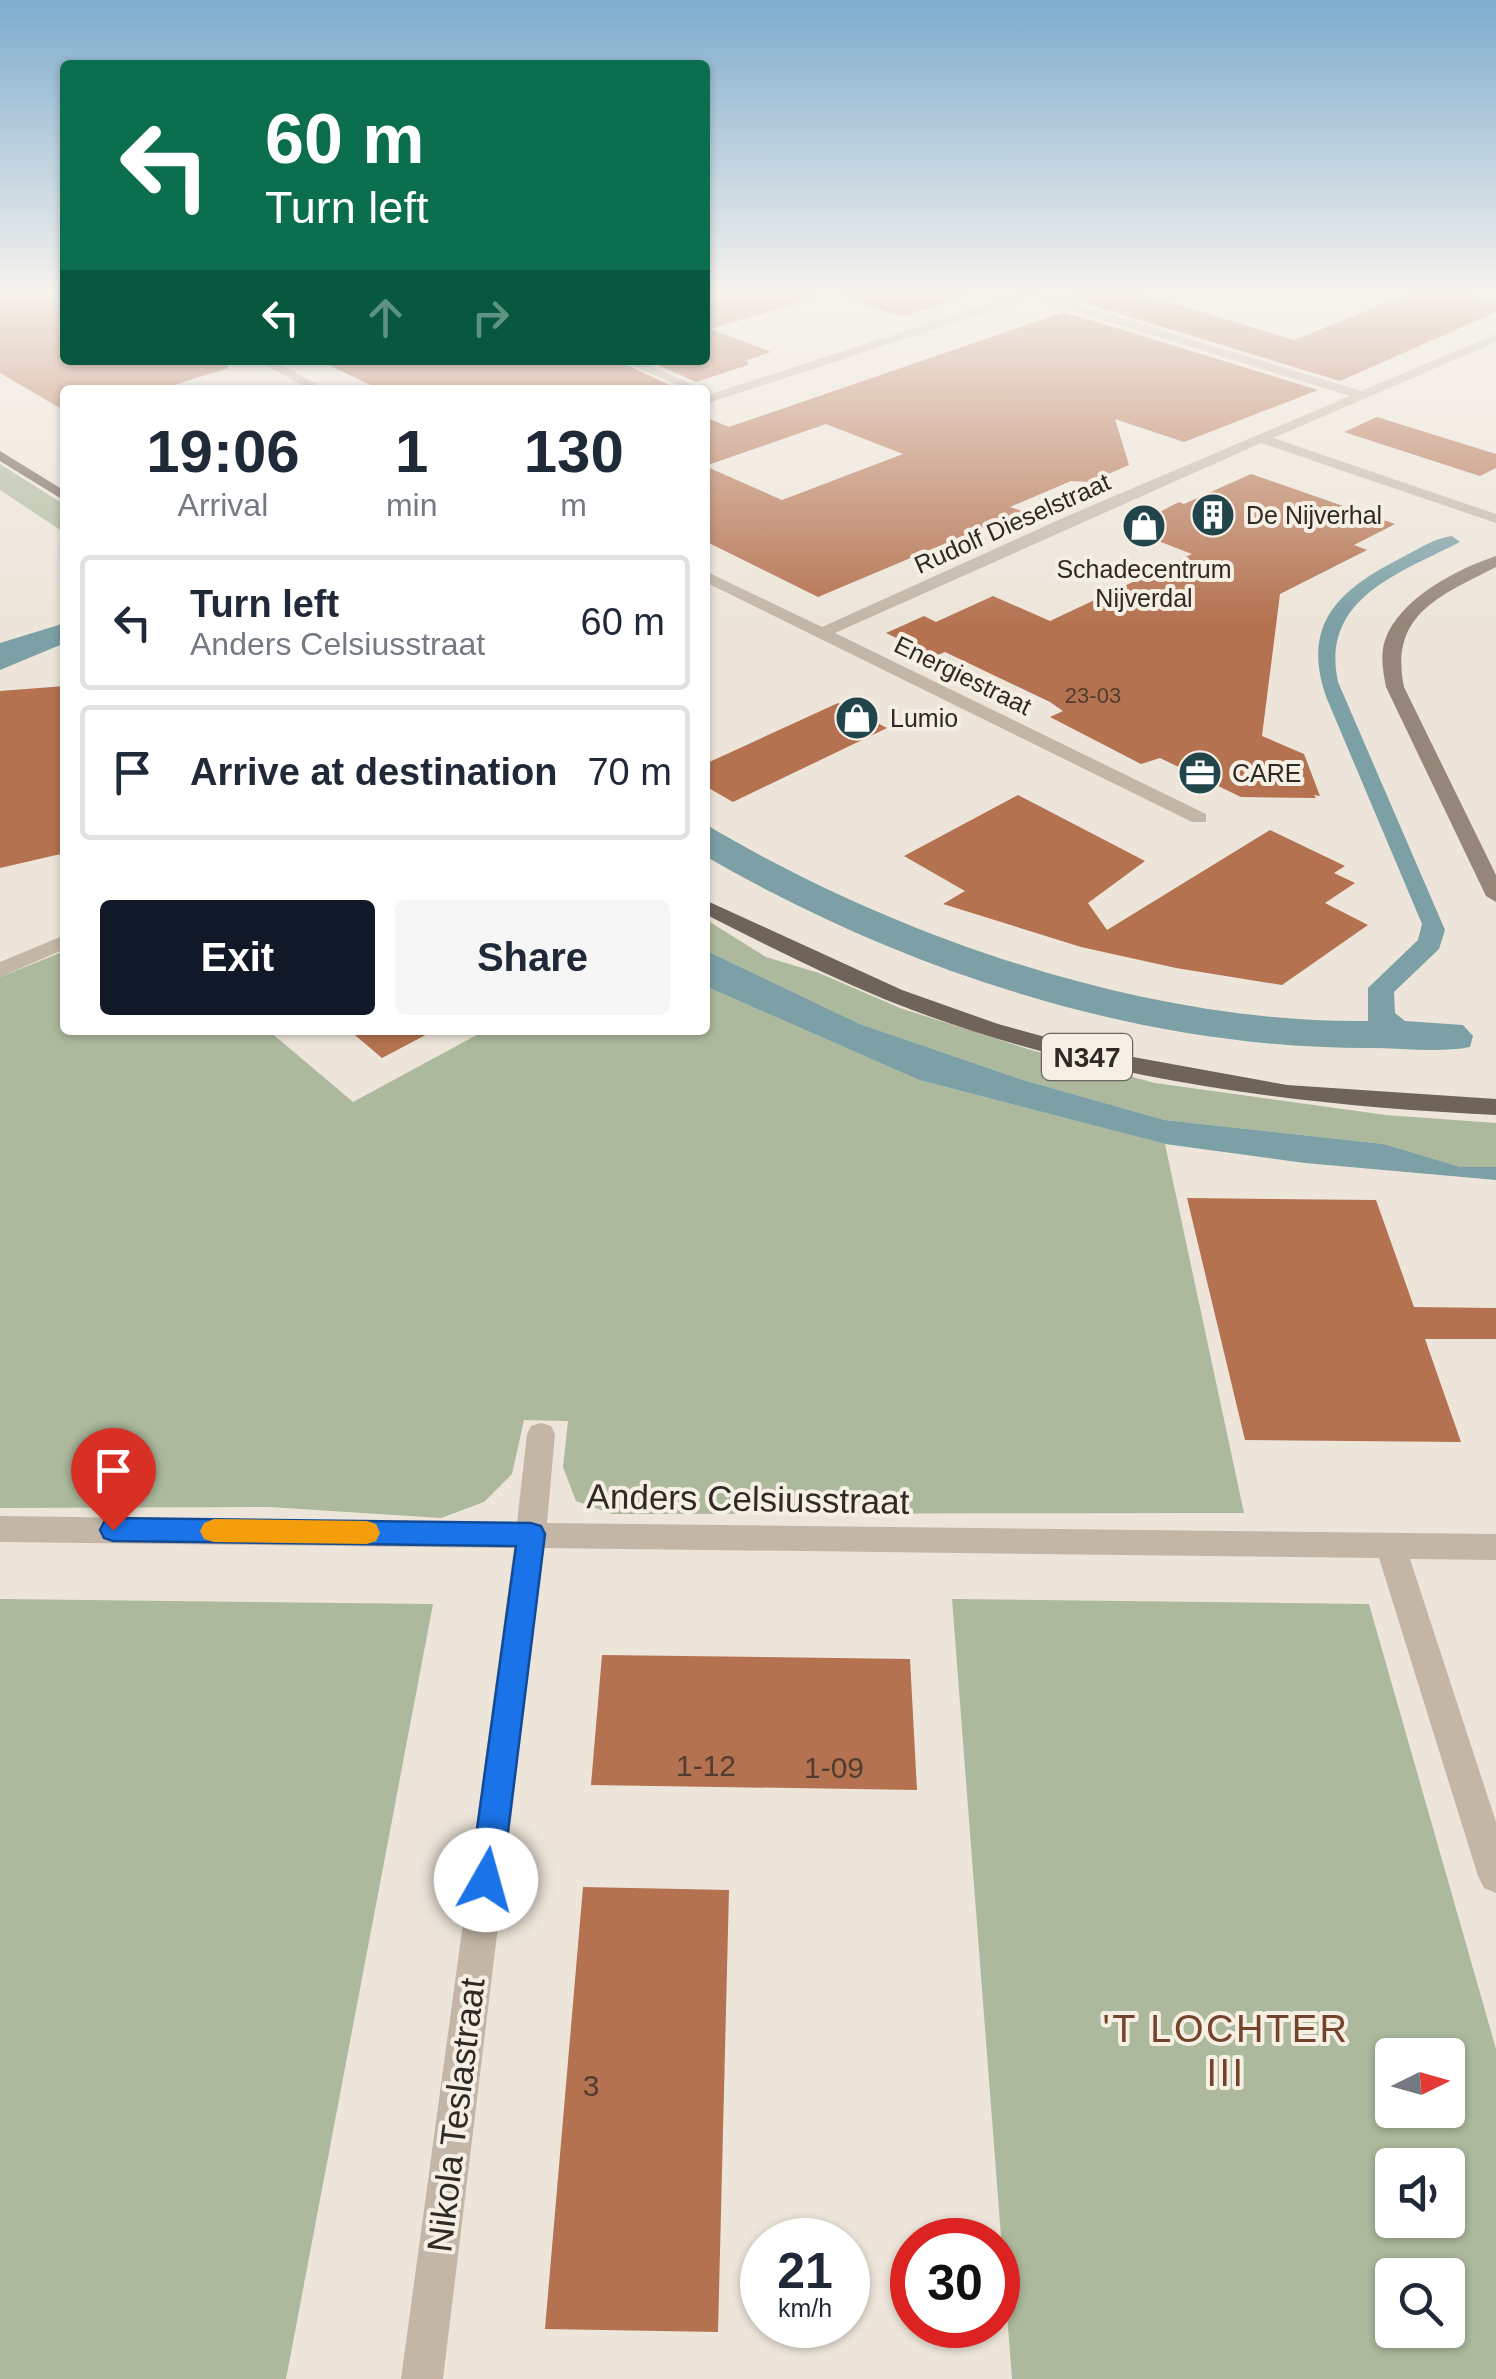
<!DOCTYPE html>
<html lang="en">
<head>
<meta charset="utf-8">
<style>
  :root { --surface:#fff; --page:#f6f6f7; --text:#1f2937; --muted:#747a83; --line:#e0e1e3; --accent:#111827 }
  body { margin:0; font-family:Helvetica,sans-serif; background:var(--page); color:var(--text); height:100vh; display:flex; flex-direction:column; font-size:38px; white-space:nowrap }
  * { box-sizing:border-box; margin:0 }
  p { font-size:32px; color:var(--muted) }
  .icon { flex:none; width:55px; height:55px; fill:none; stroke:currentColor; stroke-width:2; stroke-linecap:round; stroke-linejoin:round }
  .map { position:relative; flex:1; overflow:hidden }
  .side { position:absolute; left:60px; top:385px; width:650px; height:650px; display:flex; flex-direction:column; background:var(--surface); border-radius:10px; box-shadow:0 2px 8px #0004 }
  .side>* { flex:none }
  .hud { position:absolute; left:60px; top:60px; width:650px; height:305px; border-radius:10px; box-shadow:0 2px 8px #0004; background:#0b6e4f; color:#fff; overflow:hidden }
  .needle { width:65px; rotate:85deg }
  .controls { position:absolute; left:1375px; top:2038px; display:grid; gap:20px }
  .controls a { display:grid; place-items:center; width:90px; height:90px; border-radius:10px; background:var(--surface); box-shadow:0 2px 8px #0004; font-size:50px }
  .speed { position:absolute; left:740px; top:2218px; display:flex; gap:20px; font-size:50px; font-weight:700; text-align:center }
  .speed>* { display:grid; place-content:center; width:130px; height:130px; border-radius:50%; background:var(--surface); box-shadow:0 2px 8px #0004; line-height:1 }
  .speed small { font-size:25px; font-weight:400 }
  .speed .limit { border:15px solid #d22; background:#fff; color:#111 }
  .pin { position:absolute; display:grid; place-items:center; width:85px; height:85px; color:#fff; margin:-102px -42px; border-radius:50% 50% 50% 0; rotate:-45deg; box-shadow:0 0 10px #0007 }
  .pin .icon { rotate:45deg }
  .me { position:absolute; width:110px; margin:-55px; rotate:7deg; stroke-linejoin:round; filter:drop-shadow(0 0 8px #0008) }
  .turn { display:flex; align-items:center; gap:35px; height:210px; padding:0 40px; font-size:45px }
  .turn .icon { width:130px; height:130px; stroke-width:2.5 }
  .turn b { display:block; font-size:70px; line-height:85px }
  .lanes { display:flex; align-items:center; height:95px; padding:0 40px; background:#0003; justify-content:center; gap:50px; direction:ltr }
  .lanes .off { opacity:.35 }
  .eta { display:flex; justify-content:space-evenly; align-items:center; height:170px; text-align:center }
  .eta b { font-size:60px; font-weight:700; line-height:70px }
  .cta { display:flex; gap:20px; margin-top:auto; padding:20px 40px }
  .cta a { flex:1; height:115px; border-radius:10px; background:var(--accent); color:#fff; font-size:40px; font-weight:700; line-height:115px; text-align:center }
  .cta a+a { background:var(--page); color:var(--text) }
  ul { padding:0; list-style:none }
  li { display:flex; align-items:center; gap:30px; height:135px; margin:0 20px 15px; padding:0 20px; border:5px solid var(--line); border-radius:10px }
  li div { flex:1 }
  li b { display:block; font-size:38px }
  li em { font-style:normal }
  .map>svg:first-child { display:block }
  .green { fill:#acb99c; fill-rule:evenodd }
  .water { fill:#7ca0a5 }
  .building { fill:#b47250 }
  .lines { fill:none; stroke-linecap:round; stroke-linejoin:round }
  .street { fill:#c3b6a7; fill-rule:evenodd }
  .secondary { fill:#968679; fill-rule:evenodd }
  .primary { fill:#706359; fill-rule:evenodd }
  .route { fill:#1a73e8; stroke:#114b97; stroke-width:2.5 }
  .slow { fill:#f59e0b }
  .labels { text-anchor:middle; stroke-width:8; stroke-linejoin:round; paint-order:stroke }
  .far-number-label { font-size:22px; fill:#513c30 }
  .far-poi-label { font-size:25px; fill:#302a26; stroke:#f5efe4; text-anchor:start }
  .far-street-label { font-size:25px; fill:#302a26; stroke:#f5efe4 }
  .shield { fill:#f5efe4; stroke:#6b655f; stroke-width:2.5 }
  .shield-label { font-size:28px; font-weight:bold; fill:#302a26 }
  .near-number-label { font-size:30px; fill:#513c30 }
  .near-street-label { font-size:35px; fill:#302a26; stroke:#f5efe4 }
  .near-neighbourhood-label { font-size:38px; letter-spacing:2.5px; fill:#74432b; stroke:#f5efe4 }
</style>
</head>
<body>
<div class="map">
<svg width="1496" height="2379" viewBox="0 0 1496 2379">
  <rect width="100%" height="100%" fill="#ede5d9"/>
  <g class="green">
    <polygon points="0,464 65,505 65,533 0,490"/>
    <polygon points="705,919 766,957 819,973 900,1008 1031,1050 1155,1083 1386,1115 1496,1123 1496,1167 1461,1167 1384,1144 1165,1120 1023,1080 860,1024 705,950"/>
    <polygon points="65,951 65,1030 268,1030 353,1102 486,1030 705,1030 705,986 919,1080 1165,1144 1244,1513 612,1514 576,1501 563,1467 568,1421 524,1420 512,1474 484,1502 441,1518 269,1507 0,1508 0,977"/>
    <polygon points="0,1599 433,1604 286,2379 0,2379"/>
    <path d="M952,1599L1369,1604L1496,2049V2379H1012ZM1448,2055V2110H1392V2055ZM1448,2165V2220H1392V2165ZM1448,2275V2330H1392V2275Z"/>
  </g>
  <g class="water">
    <path d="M1452,536L1460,542C1400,573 1320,598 1338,682L1445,930L1439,949L1394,992L1395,1013L1405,1021L1463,1025L1473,1036L1470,1047C1439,1053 1403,1048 1371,1048C1140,1049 904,971 705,856V824C895,937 1146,1024 1368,1021V988L1418,940L1422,924L1327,699C1300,625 1338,590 1401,558C1417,550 1434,538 1452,536Z"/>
    <polygon points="65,623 65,643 0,670 0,643"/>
    <polygon points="705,950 860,1024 1023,1080 1165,1120 1384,1144 1461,1167 1496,1167 1496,1180 1305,1163 1165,1144 919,1080 705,986"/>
  </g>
  <g class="building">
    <polygon points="0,290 65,290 65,360 226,360 228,368 158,390 65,390 65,411 0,373"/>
    <polygon points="705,290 818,290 819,297 710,329 771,352 747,360 748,365 696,382 646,360 705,360"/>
    <polygon points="838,290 966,290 967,296 902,317 837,295"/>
    <polygon points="1074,290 1128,290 1294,340 1419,290 1446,295 1456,292 1496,302 1496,312 1340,381 1078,301"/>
    <polygon points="1064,312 1318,390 1184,442 1115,419 1129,465 1090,482 1071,481 1010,507 1022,511 818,597 705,541 705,466 782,500 903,454 826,424 705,466 705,417 729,427"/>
    <polygon points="318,360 616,360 676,388 381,390"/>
    <polygon points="1377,417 1496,454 1496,468 1480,476 1344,432"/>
    <polygon points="1251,474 1395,524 1354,545 1367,550 1280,594 1262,736 1304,754 1320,796 1314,795 1316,798 1241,797 1160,758 1141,764 1050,717 1063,711 1050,702 945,652 935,656 886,633 924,616 936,622 993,596 1050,621 1192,554 1127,529 1179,502 1184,504"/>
    <polygon points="65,686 65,853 0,868 0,691"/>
    <polygon points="838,703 887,728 733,802 705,786 705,764"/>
    <polygon points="1018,795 1145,861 1088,903 1107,930 1270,830 1345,866 1334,873 1355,883 1325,903 1368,925 1282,985 1176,968 1081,947 943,904 965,891 904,856"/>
    <polygon points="349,1030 435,1030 382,1058"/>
    <polygon points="1187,1198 1376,1200 1414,1307 1496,1308 1496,1339 1425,1339 1461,1442 1245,1440"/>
    <polygon points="602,1655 910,1659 917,1790 591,1785"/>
    <polygon points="583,1887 729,1890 718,2332 545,2329"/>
  </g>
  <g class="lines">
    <g class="street">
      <polygon points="1031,290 1049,290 1043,294 1361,391 1496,334 1496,342 1273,438 1496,514 1496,523 1261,443 835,633 1206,814 1206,822 1192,822 705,582 705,571 822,627 1072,514 1350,396 1031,298 705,404 705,396"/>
      <polygon points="257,360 273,360 327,390 311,390"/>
      <polygon points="619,360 636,360 706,390 689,390"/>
      <polygon points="65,935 65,949 0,977 0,962"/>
      <polygon points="541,1423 551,1426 555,1434 547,1523 1496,1534 1496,1560 1410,1559 1496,1822 1496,1893 1484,1888 1478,1876 1379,1558 544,1548 443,2379 401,2379 514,1548 0,1542 0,1516 517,1523 527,1434 531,1426"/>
    </g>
    <path class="secondary" d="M1496,556V567C1440,596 1389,614 1404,687L1496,875V902L1486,896L1386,687C1383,671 1380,656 1385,640C1399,599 1457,569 1496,556Z"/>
    <g class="primary">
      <polygon points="0,451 65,491 65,501 0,461"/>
      <path d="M705,900L902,990L998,1024L1089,1049L1287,1085L1496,1099V1115C1287,1105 1080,1078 884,999C823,974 764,944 705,914Z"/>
    </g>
  </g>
  <linearGradient id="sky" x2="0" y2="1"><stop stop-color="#7daccd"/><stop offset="0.47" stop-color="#f7f3ee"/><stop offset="1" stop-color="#f7f3ee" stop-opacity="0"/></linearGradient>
  <rect width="1496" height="623" fill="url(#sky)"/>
  <polygon class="route" points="113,1518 531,1523 541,1526 545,1534 502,1880 498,1891 486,1896 475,1891 470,1880 516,1546 113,1541 104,1538 100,1530 104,1522"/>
  <polygon class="slow" points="214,1519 367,1521 376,1524 380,1533 376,1541 367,1544 214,1542 204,1539 200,1531 204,1523"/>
  <defs>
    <symbol id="building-disc" viewBox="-11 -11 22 22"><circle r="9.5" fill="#22454c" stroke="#f5efe4"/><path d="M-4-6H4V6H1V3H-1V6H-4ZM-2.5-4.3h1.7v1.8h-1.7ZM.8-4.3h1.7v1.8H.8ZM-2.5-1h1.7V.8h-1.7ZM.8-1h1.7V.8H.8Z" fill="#fff"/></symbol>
    <symbol id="shop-disc" viewBox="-11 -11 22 22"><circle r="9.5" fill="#22454c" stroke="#f5efe4"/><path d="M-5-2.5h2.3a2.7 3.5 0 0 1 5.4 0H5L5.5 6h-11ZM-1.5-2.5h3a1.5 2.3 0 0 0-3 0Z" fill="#fff"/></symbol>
    <symbol id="office-disc" viewBox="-11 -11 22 22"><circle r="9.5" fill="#22454c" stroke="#f5efe4"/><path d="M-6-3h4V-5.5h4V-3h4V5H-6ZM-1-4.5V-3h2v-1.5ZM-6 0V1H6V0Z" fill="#fff"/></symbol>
  </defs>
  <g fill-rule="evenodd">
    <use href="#building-disc" x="1188" y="490" width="50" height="50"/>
    <use href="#shop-disc" x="1119" y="501" width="50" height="50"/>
    <use href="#shop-disc" x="832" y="693" width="50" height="50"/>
    <use href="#office-disc" x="1175" y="748" width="50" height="50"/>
  </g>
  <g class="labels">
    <g class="far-number-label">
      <text x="1093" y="703">23-03</text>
    </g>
    <g class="far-poi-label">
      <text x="1246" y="524">De Nijverhal</text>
      <text x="1144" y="578" text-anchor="middle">Schadecentrum<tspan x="1144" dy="29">Nijverdal</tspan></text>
      <text x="890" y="727">Lumio</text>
      <text x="1232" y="782">CARE</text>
    </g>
    <g class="far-street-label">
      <text transform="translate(1012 523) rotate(-24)" y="9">Rudolf Dieselstraat</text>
      <text transform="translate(963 675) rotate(26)" y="9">Energiestraat</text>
    </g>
    <rect class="shield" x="1042" y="1034" width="90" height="46" rx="8"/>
    <g class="shield-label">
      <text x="1087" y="1067">N347</text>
    </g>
    <g class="near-number-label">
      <text x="706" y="1776">1-12</text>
      <text x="834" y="1778">1-09</text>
      <text x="591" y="2096">3</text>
    </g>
    <g class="near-street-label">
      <text transform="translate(748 1499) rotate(1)" y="12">Anders Celsiusstraat</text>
      <text transform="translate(456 2115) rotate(-83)" y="12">Nikola Teslastraat</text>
    </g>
    <g class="near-neighbourhood-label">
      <text x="1226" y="2042">'T LOCHTER<tspan x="1226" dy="44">III</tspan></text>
    </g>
  </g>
</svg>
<div class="controls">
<a><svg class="needle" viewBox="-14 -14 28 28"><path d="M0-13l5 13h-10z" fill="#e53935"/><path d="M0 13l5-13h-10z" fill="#747a83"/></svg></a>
<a><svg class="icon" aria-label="sound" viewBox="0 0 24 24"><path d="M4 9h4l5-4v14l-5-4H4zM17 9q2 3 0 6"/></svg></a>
<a><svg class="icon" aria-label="search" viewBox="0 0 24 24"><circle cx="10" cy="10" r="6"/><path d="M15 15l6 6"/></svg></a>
</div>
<div class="speed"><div>21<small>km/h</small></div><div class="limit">30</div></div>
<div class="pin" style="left:113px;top:1530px;background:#d93025"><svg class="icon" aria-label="arrive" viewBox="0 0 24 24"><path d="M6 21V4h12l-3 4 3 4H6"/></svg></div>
<svg class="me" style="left:486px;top:1880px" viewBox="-20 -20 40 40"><circle r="19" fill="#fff"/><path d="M0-13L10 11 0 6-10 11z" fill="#1a73e8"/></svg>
<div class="hud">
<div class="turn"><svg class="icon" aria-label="left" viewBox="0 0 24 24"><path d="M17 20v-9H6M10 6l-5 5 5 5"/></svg><div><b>60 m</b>Turn left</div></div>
<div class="lanes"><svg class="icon" aria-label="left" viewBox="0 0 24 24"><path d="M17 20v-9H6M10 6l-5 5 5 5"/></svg><svg class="icon off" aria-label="ahead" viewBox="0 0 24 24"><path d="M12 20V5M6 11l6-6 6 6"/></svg><svg class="icon off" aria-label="right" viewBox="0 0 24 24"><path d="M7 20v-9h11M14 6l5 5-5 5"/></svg></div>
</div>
<section class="side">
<div class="eta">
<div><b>19:06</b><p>Arrival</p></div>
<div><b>1</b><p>min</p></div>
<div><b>130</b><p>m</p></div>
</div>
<ul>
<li><svg class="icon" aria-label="left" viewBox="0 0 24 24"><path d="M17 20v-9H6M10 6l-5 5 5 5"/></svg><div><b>Turn left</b><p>Anders Celsiusstraat</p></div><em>60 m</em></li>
<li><svg class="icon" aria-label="arrive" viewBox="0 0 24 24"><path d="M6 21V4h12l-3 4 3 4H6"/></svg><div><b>Arrive at destination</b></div><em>70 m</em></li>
</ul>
<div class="cta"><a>Exit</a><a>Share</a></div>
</section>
</div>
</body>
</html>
